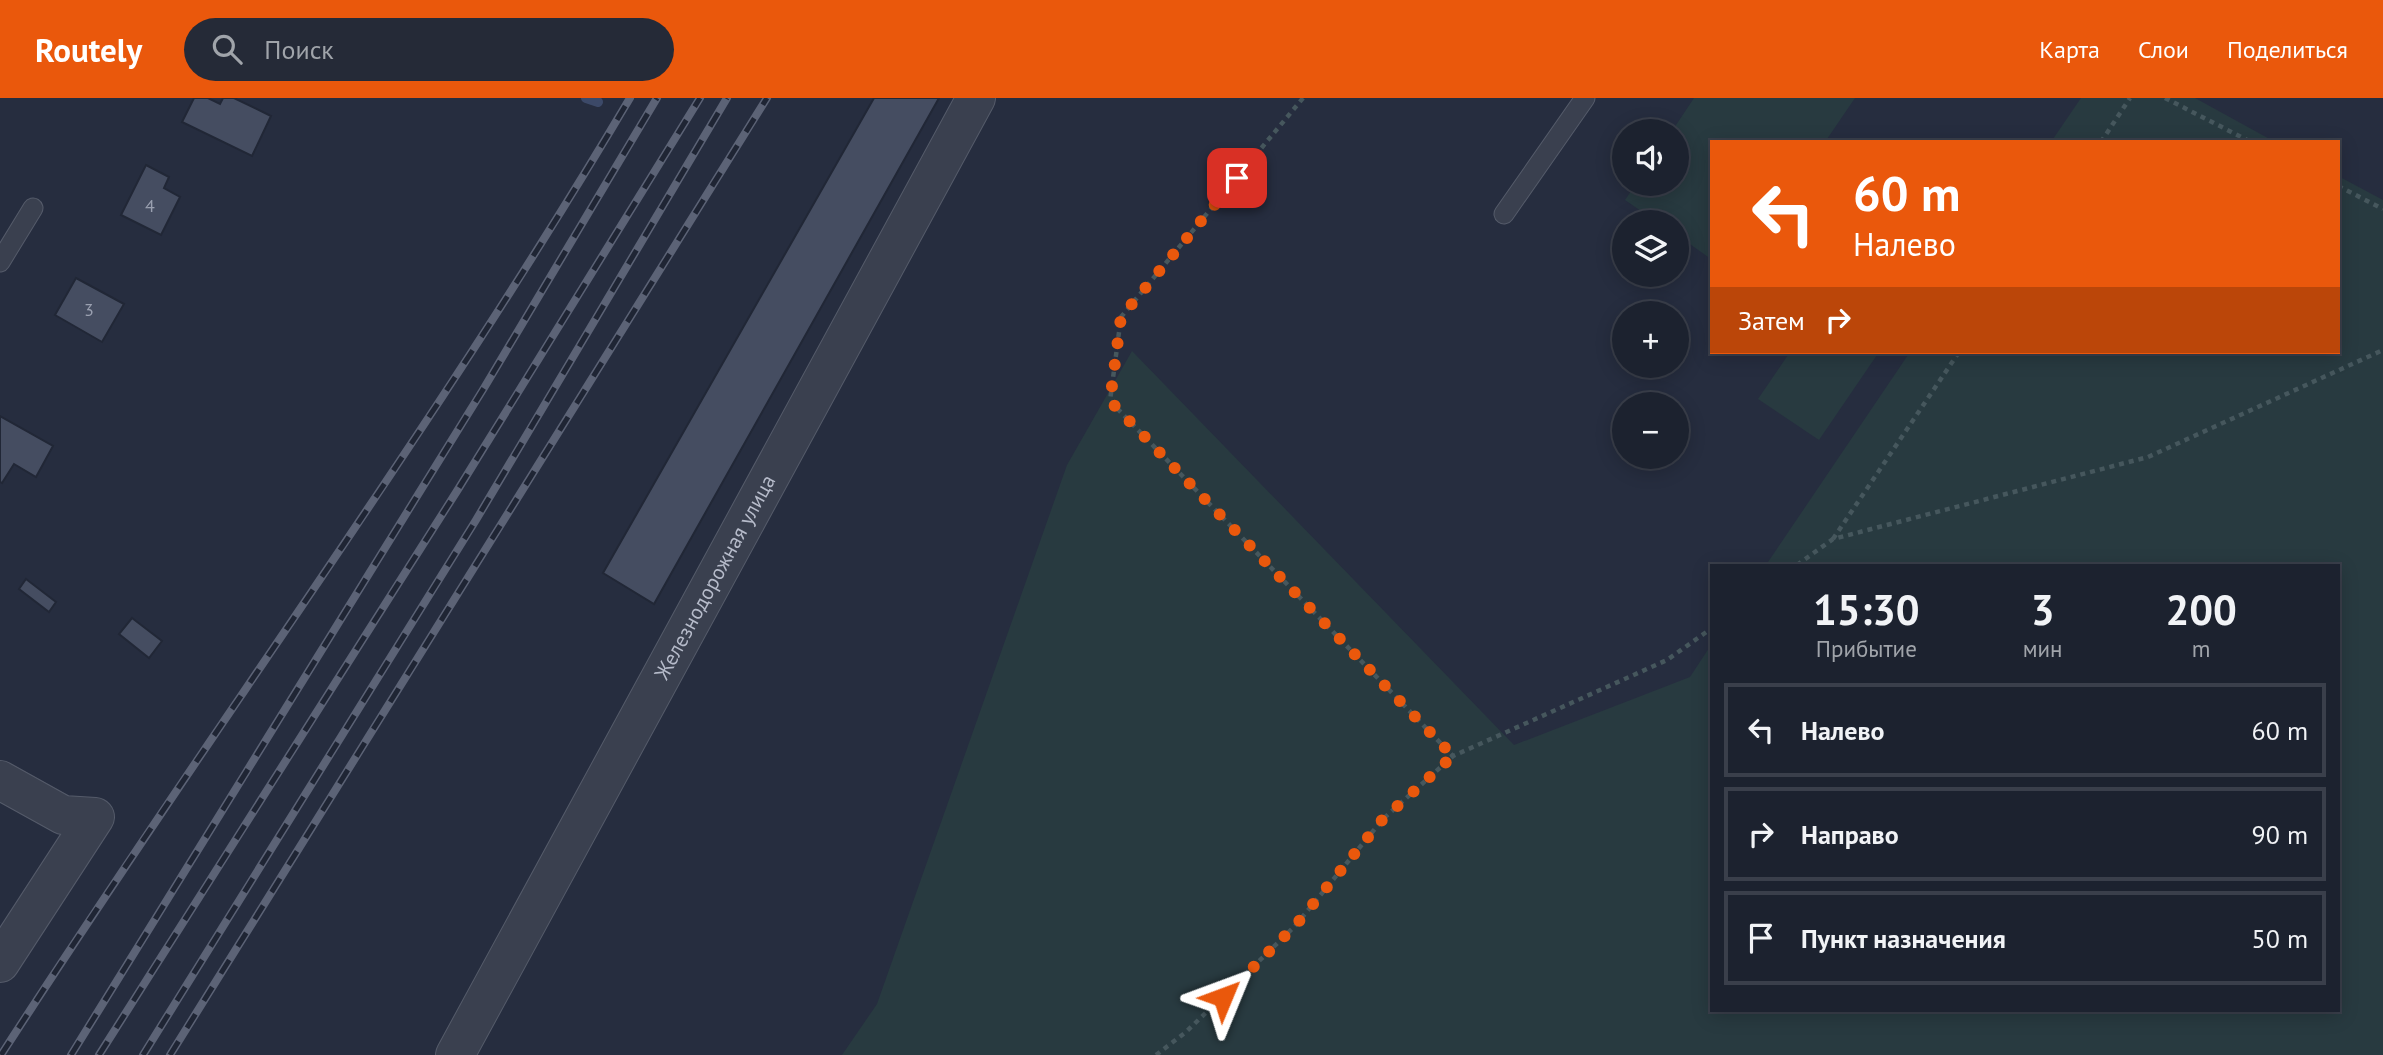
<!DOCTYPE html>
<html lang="ru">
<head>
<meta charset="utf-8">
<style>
  :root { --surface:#1c222f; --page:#252a37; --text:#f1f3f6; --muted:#a0a4aa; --line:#3a3f4b; --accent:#ea580c }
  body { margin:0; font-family:"PT Sans",sans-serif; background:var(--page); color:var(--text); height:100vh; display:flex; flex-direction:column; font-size:26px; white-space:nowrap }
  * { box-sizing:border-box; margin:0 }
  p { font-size:23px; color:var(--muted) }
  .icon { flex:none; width:38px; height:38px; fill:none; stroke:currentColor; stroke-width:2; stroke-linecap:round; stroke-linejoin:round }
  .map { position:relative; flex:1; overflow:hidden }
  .details { position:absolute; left:1710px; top:466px; width:630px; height:448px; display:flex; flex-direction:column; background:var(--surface); border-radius:0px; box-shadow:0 4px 18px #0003,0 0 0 2px var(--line) }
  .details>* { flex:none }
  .banner { position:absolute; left:1710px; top:42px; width:630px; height:214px; border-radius:0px; box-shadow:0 4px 18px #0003,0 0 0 2px var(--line); background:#ea580c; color:#fff; overflow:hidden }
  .fabs { position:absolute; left:1612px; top:21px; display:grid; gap:14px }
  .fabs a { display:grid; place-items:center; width:77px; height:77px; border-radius:50%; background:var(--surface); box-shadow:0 4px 18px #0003,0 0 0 2px var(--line); font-size:35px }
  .pin { position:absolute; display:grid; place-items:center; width:60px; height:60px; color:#fff; margin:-30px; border-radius:14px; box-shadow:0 4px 10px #0006 }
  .me { position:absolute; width:77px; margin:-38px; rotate:46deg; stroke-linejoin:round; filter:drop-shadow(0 0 5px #0008) }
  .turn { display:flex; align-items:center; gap:24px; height:147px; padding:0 28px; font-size:32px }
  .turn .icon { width:91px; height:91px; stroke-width:2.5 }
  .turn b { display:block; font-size:49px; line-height:60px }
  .then { display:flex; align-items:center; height:66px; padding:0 28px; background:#0003; gap:14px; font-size:26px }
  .eta { display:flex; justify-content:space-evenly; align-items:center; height:119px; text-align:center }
  .eta b { font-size:42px; font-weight:600; line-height:49px }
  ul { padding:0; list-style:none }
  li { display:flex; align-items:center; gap:21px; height:94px; margin:0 14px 10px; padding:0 14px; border:4px solid var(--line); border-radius:0px }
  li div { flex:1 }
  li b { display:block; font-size:26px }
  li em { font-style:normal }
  header { display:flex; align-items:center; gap:42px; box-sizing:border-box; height:98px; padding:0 35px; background:var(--accent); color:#fff }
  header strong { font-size:33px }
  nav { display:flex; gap:38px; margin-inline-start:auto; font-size:24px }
  .search { width:490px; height:63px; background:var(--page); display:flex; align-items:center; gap:18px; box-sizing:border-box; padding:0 24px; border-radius:38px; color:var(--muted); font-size:26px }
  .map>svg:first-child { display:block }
  .green { fill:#283a40 }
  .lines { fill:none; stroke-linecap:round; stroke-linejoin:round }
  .stream { stroke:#3c4968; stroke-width:10 }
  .building { fill:#454d61; stroke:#212736; stroke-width:2 }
  .service-casing { stroke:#555b6a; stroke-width:21 }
  .minor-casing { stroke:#555b6a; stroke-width:40 }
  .path { stroke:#46575d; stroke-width:4.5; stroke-dasharray:5 5; stroke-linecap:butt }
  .service { stroke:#3a404f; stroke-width:19 }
  .minor { stroke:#3a404f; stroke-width:38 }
  .rail-casing { stroke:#5c6376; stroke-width:8 }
  .rail { stroke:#1f2534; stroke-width:5; stroke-dasharray:16; stroke-linecap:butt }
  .route { stroke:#ea580c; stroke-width:12; stroke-dasharray:0 21.6 }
  .labels { text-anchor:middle; stroke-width:5; stroke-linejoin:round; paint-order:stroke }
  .number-label { font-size:18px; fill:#9aa0b0 }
  .street-label { font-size:21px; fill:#b6bbca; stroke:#1f2534 }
</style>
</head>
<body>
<header>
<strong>Routely</strong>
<div class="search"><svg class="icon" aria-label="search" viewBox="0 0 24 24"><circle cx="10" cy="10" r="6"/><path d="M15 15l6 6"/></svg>Поиск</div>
<nav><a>Карта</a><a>Слои</a><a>Поделиться</a></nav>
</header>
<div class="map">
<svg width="2383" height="957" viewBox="0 0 2383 957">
  <rect width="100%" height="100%" fill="#262d3f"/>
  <g class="green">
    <polygon points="1694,0 1855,0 1825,44 1712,44 1711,161 1677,137 1676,124 1657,124 1625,102 1636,86 1676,86 1676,33 1672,33"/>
    <polygon points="2081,0 2195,0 2275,44 2051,44"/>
    <polygon points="2338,78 2383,102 2383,957 842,957 877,906 1067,367 1132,253 1514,647 1690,579 1711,547 1712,912 2338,912 2338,467 1766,467 1910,254 2338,254"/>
    <polygon points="1790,254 1879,254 1819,342 1758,301"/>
  </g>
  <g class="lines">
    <polyline class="stream" points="586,0 598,4"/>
  </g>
  <g class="building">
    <polygon points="194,0 208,0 220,6 223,0 234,0 271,18 252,58 182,24"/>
    <polygon points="874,0 939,0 654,506 603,475"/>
    <polygon points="146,67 169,79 164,90 180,99 161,137 121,117"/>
    <polygon points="76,180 124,206 102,244 55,217"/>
    <polygon points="0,318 53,348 36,379 14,366 2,385 0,384"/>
    <polygon points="26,481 56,504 49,514 19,491"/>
    <polygon points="132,520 162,543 149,560 119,536"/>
  </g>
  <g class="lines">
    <defs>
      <g id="service">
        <polyline points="1504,116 1585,0"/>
        <polyline points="0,164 33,110"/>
      </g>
      <g id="minor">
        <polyline points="0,682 63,717 95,719 0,865"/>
        <path id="s1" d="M455,957L976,0"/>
      </g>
    </defs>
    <use href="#service" class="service-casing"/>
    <use href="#minor" class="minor-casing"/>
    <g class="path">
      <polyline points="1303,0 1121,219 1110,303 1453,658"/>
      <polyline points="2165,0 2251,44"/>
      <polyline points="2101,44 2130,0"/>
      <polyline points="2338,88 2383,111"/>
      <polyline points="1833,441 1959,254"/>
      <polyline points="1797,467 1833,441 2148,359 2383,252"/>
      <polyline points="1156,957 1186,934 1295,828 1383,721 1453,658 1667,562 1712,530"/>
    </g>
    <use href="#service" class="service"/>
    <use href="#minor" class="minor"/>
    <defs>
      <g id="rail">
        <path d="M1,957C208,636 435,329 630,0"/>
        <polyline points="71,957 484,290 657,0"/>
        <polyline points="99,957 457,393 700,0"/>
        <polyline points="143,957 476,422 727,0"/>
        <polyline points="170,957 767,0"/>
      </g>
    </defs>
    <use href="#rail" class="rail-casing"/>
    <use href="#rail" class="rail"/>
  </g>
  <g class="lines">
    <polyline class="route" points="1223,899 1295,828 1383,721 1453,658 1110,303 1121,219 1237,80"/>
  </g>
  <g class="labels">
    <g class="number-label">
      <text x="150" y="114">4</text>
      <text x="89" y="218">3</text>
    </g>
    <g class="street-label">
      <text dy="7" stroke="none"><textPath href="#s1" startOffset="544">Железнодорожная улица</textPath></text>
    </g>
  </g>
</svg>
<div class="fabs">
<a><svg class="icon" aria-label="sound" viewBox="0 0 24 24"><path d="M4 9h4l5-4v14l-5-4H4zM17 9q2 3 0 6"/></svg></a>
<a><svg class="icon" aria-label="layers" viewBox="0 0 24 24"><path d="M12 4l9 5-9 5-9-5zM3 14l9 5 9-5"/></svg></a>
<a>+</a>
<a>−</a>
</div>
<div class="pin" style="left:1237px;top:80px;background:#d93025"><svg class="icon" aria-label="arrive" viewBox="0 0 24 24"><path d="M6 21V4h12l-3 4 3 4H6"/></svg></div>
<svg class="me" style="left:1223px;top:899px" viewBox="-20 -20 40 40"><path d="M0-17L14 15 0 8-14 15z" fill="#ea580c" stroke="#fff" stroke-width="4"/></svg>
<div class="banner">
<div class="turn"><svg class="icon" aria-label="left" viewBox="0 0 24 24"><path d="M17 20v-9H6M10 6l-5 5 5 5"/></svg><div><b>60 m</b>Налево</div></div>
<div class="then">Затем<svg class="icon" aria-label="right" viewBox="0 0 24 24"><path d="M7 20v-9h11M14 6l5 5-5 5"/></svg></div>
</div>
<section class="details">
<div class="eta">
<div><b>15:30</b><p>Прибытие</p></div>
<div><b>3</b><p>мин</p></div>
<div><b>200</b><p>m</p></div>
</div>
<ul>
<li><svg class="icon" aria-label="left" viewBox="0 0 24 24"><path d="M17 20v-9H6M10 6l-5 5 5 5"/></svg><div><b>Налево</b></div><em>60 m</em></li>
<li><svg class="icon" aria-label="right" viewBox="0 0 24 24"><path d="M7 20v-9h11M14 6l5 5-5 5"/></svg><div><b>Направо</b></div><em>90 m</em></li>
<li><svg class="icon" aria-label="arrive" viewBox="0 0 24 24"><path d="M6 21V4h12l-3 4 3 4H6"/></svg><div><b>Пункт назначения</b></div><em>50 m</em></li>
</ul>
</section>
</div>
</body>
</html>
